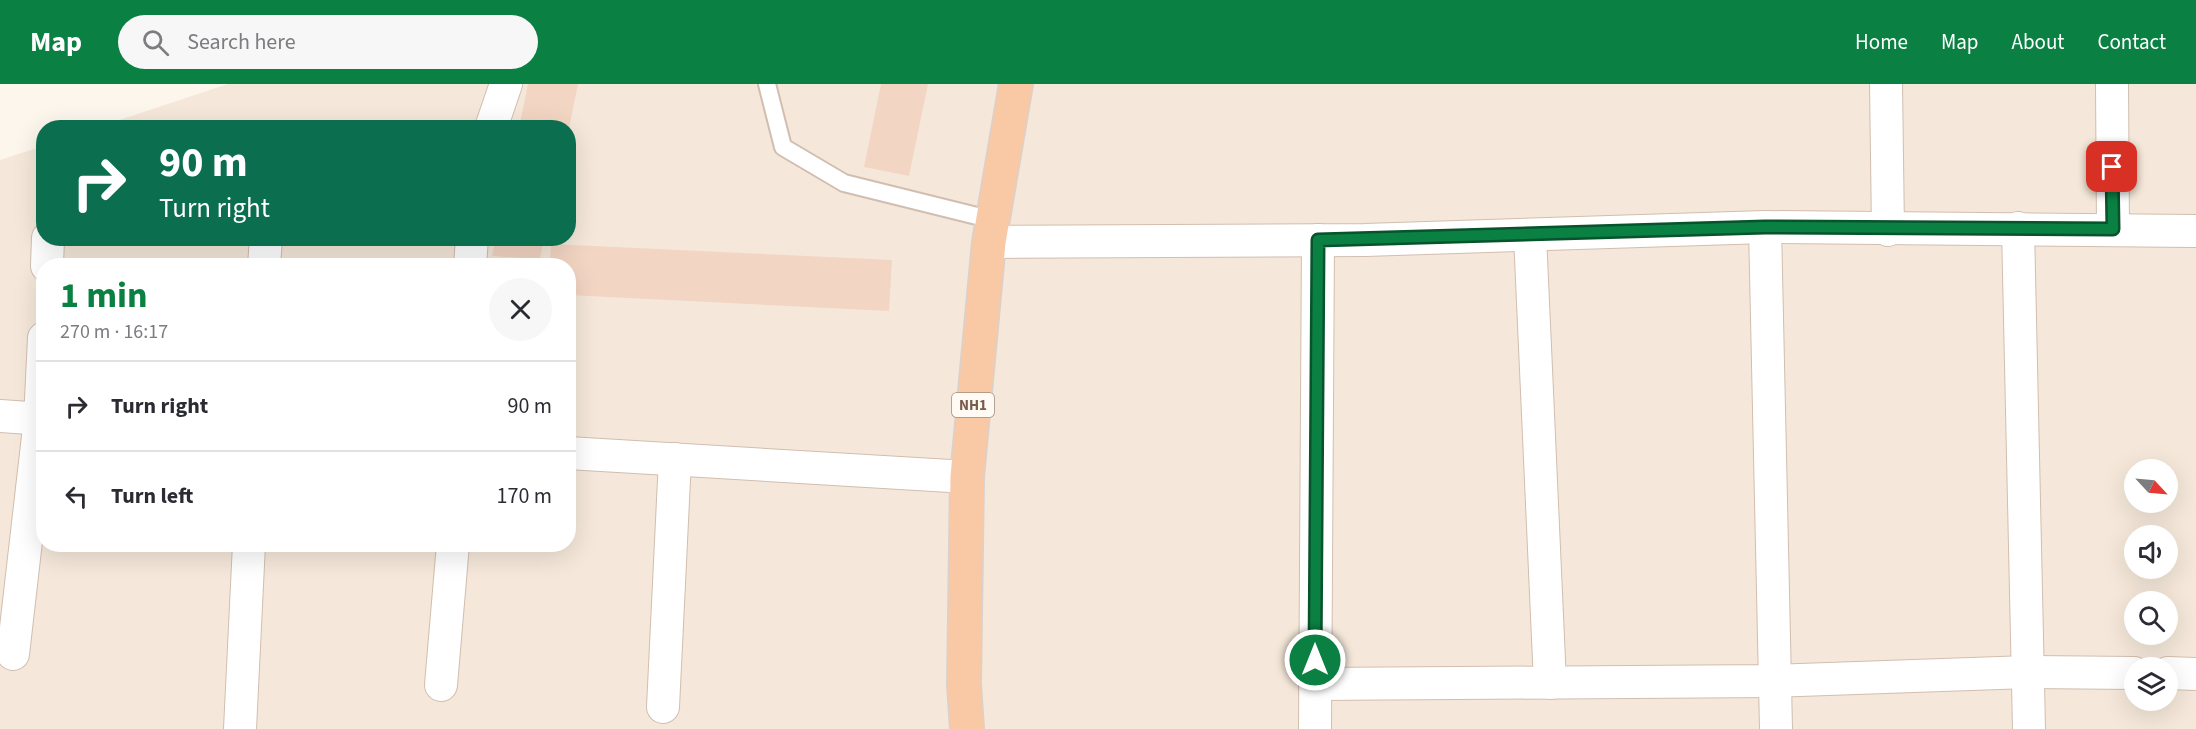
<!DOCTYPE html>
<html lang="en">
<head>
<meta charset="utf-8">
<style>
  :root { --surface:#fff; --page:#f7f7f7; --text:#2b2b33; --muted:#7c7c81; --line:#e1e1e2; --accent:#0b8043 }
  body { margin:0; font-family:"Source Sans 3",sans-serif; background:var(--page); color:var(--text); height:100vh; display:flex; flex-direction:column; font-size:22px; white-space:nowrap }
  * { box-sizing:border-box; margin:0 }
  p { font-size:20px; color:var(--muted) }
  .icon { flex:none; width:33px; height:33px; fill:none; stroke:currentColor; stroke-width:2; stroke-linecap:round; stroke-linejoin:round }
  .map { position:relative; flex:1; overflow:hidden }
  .drawer { position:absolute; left:36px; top:174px; width:540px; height:294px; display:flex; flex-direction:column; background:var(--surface); border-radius:24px; box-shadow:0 6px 24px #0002 }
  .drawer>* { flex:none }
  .banner { position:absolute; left:36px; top:36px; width:540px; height:126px; border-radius:24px; box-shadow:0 6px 24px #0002; background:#0b6e4f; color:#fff; overflow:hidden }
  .needle { width:39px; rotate:116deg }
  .buttons { position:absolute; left:2124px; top:375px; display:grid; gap:12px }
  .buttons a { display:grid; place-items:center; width:54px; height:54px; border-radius:50%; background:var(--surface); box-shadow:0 6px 24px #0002; font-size:30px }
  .pin { position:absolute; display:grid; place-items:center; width:51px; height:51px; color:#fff; margin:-26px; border-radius:12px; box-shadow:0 3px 9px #0006 }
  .me { position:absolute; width:66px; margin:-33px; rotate:0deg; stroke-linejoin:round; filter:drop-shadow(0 0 4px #0008) }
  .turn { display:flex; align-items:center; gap:21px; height:126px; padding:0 24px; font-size:27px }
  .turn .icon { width:78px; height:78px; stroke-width:2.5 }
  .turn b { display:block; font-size:42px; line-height:51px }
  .round { display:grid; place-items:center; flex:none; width:63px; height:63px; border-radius:32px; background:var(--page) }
  .head { display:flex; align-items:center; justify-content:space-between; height:102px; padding:0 24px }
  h1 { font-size:36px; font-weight:700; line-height:45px; color:var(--accent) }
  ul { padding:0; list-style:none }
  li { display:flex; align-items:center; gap:18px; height:90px; padding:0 24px; border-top:2px solid var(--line) }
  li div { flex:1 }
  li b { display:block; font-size:22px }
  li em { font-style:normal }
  header { display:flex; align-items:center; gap:36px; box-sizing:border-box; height:84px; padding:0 30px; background:var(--accent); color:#fff }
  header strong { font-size:28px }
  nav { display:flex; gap:33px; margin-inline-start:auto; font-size:21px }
  .search { width:420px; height:54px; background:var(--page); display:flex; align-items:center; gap:15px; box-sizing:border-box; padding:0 21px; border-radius:33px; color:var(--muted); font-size:22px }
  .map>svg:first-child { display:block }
  .residential { fill:#f5e8da; fill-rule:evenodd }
  .building { fill:#f3d5c3 }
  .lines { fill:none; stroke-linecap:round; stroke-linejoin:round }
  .service-casing { stroke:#d1beb0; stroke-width:20 }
  .minor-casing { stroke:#d1beb0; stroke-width:34 }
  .trunk-casing { stroke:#dad1cd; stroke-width:36 }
  .service { stroke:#fff; stroke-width:16 }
  .minor { stroke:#fff; stroke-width:32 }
  .trunk { stroke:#f9c8a4; stroke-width:33 }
  .route-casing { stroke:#07532c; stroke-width:15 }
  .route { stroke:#0b8043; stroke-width:10 }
  .labels { text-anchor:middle; stroke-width:4.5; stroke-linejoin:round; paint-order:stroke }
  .shield { fill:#fffaf3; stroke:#a28b7f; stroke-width:1.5 }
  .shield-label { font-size:15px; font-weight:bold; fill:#7a5c4d }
</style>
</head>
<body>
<header>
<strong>Map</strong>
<div class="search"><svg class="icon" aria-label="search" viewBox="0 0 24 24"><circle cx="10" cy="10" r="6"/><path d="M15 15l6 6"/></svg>Search here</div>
<nav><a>Home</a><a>Map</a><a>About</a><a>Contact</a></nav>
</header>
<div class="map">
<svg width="2196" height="645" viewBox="0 0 2196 645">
  <rect width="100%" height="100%" fill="#fdf6ec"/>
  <path class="residential" d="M228,0H2196V645H0V76L43,62L44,154H568V44L98,43ZM44,182H568V460H44ZM2134,386H2168V418H2134ZM2134,452H2168V484H2134ZM2134,518H2168V550H2134ZM2134,584H2168V616H2134Z"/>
  <g class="building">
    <polygon points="528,0 578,0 569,44 519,44"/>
    <polygon points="881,0 928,0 909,92 864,83"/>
    <polygon points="496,154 544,154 540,175 492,172"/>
    <polygon points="551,160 892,176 889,227 568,211 568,182 550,182"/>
  </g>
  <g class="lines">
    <defs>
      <polyline id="service" points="767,0 783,63 844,99 993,136"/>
      <g id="minor">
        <polyline points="1886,0 1888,146"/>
        <polyline points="2112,0 2113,145"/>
        <polyline points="491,44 506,0"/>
        <polyline points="1765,143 1776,645"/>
        <polyline points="2018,144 2029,645"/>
        <polyline points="1530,151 1550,599"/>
        <polyline points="989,158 1365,156 1765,143 2196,147"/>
        <polyline points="47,182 48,154"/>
        <polyline points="264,182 266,154"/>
        <polyline points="470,182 472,154"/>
        <polyline points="0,332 44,335"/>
        <polyline points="568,369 967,393"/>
        <polyline points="13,570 40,335 44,254"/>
        <polyline points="2168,589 2196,590"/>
        <polyline points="1315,600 1773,597 2028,588 2134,589"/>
        <polyline points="441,601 453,460"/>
        <polyline points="663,623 675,375"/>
        <polyline points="240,645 249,460"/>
        <polyline points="1315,645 1318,156"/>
      </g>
      <polyline id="trunk" points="967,645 964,600 967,393 989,158 1016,0"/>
    </defs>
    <use href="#service" class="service-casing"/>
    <use href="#minor" class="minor-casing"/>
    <use href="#trunk" class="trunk-casing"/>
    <use href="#service" class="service"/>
    <use href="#minor" class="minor"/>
    <use href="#trunk" class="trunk"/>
  </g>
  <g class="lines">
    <defs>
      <polyline id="route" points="1315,576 1318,156 1765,143 2113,145 2112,83"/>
    </defs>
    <use href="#route" class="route-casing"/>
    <use href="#route" class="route"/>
  </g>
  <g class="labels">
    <rect class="shield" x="952" y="309" width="42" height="24" rx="4.5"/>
    <g class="shield-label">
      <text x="973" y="326">NH1</text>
    </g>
  </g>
</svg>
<div class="buttons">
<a><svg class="needle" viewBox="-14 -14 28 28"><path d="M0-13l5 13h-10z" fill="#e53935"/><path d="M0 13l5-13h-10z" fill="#7c7c81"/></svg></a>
<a><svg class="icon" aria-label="sound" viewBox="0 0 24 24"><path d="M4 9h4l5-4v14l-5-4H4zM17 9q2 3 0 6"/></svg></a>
<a><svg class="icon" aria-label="search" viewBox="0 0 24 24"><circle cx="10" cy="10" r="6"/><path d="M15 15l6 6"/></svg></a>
<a><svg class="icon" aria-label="layers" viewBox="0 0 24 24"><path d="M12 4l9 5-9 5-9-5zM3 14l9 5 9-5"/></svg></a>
</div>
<div class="pin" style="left:2112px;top:83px;background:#d93025"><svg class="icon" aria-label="arrive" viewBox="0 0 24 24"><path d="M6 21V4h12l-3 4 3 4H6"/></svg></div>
<svg class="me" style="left:1315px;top:576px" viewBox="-20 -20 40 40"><circle r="17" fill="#0b8043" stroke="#fff" stroke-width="3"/><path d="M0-11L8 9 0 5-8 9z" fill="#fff"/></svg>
<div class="banner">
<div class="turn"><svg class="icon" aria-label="right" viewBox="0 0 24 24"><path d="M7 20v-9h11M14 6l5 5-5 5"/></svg><div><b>90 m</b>Turn right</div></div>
</div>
<section class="drawer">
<div class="head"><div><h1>1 min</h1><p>270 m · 16:17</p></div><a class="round"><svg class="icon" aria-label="close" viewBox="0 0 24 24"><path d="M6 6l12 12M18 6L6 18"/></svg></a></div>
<ul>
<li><svg class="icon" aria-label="right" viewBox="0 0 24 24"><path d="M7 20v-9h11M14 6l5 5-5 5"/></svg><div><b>Turn right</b></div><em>90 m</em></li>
<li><svg class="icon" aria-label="left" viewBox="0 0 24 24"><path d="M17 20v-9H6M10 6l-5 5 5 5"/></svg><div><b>Turn left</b></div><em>170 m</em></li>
</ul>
</section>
</div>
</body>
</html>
